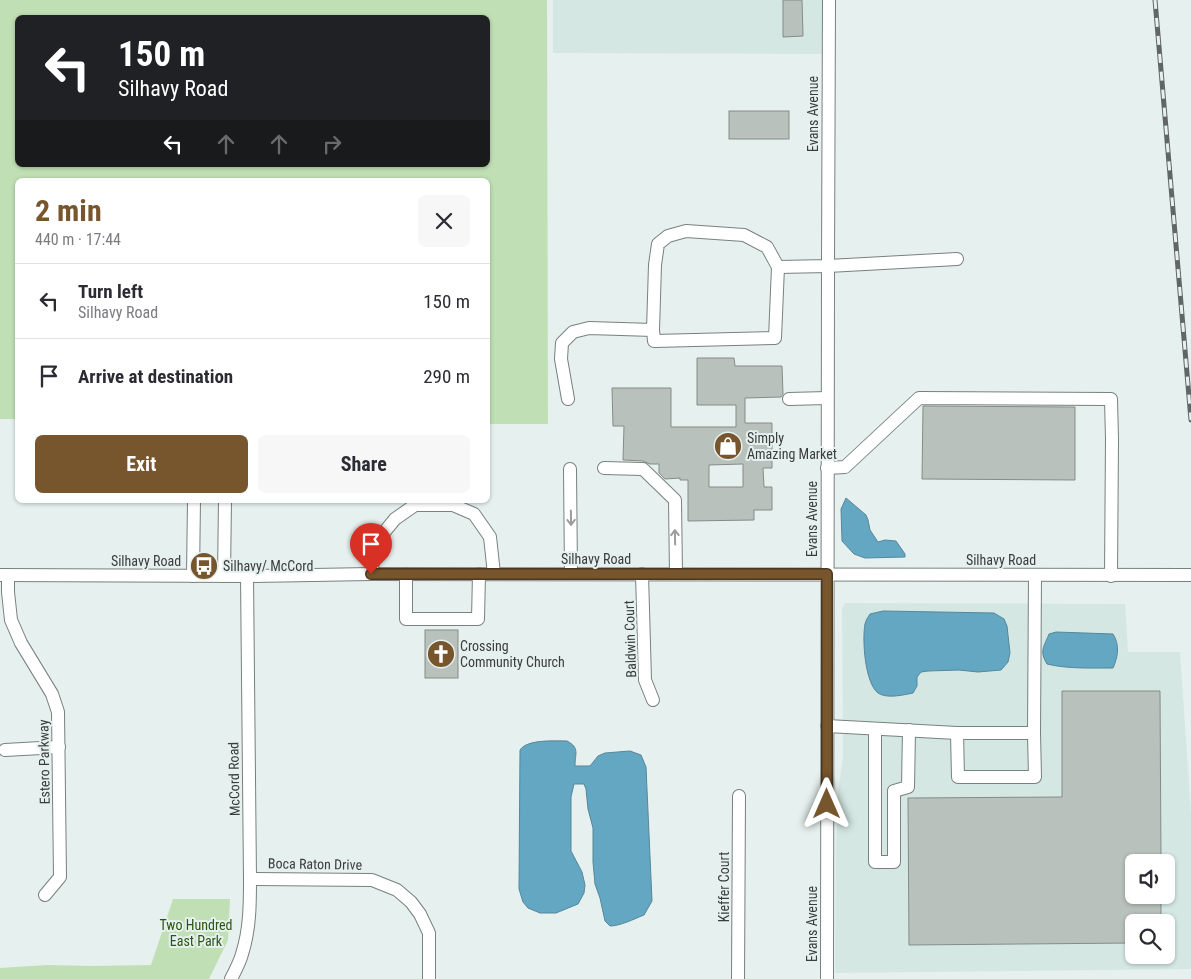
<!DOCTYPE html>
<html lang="en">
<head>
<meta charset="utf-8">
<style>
  :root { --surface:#fff; --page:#f7f7f7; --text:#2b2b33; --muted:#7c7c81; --line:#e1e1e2; --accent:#77552d }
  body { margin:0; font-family:"Roboto Condensed",sans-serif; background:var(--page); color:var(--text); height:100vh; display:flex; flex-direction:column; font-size:19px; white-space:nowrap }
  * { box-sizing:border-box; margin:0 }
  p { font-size:16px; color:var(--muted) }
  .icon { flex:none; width:28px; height:28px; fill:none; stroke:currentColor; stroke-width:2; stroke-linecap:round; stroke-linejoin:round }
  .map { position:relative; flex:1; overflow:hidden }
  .drawer { position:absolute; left:15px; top:178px; width:475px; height:325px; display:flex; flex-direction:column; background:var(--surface); border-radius:8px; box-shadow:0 1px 4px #0004 }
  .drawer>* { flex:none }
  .hud { position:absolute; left:15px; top:15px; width:475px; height:152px; border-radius:8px; box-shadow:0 1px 4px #0004; background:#202124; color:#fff; overflow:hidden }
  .buttons { position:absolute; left:1125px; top:854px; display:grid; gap:10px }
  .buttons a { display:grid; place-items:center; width:50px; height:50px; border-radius:8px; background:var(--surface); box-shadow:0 1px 4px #0004; font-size:25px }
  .pin { position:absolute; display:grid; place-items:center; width:42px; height:42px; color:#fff; margin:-51px -21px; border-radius:50% 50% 50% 0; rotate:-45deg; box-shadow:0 0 5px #0007 }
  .pin .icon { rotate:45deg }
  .me { position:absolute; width:55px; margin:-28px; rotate:0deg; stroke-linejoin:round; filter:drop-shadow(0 0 4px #0008) }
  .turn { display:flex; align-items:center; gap:18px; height:105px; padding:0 20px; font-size:22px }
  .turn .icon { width:65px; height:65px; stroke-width:2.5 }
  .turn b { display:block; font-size:35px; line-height:42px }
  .lanes { display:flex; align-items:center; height:48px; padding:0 20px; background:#0003; justify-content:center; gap:25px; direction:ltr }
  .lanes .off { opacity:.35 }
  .round { display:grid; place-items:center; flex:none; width:52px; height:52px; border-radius:8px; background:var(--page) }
  .overview { display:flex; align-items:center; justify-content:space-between; height:85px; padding:0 20px }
  h1 { font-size:30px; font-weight:700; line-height:38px; color:var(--accent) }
  .primary-button { display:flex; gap:10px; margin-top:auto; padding:10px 20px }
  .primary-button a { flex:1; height:58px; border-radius:8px; background:var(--accent); color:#fff; font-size:20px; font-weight:700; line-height:58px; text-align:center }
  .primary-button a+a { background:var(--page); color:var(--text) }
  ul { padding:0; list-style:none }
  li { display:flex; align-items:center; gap:15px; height:75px; padding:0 20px; border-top:1px solid var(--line) }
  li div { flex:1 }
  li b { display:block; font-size:19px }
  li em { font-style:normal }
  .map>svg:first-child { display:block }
  .built { fill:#d4e7e3; fill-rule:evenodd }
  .green { fill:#c1dfb4; fill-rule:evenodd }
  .water { fill:#63a7c3; stroke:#56879a }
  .building { fill:#b9c1bc; stroke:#858c88; fill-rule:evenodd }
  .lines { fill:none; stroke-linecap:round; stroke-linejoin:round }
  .minor-casing { stroke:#78817f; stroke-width:14 }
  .minor { stroke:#fff; stroke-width:12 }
  .rail-casing { stroke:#616665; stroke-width:5 }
  .rail { stroke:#e6f0ee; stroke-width:3; stroke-dasharray:9; stroke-linecap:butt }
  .oneway { stroke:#9c9e9e }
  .route-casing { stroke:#4d371d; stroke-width:12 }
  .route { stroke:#77552d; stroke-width:9 }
  .labels { text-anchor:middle; stroke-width:4; stroke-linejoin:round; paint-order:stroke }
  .street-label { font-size:14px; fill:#393d3c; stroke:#e6f0ee }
  .poi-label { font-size:14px; fill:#393d3c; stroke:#e6f0ee; text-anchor:start }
  .park-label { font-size:14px; fill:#2a5710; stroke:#e6f0ee }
</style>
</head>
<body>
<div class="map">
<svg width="1191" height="979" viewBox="0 0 1191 979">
  <rect width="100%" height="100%" fill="#e6f0ee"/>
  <g class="built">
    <polygon points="553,0 824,0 823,54 553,53"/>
    <path d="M845,603L1125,604L1128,652H1180L1191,814V969L835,973L836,847L838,792L843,757L842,609ZM1134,862H1166V895H1134ZM1134,922H1166V955H1134Z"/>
  </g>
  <g class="green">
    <path d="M0,0H547L548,424H488V180H18L17,419H0ZM18,18H488V165H18Z"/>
    <polygon points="173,899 230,899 228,940 209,979 0,979 0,968 47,965 91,966 151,965"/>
  </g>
  <g class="water">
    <polygon points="846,498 866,515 868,520 870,530 878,542 885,540 896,541 905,554 905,557 865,558 854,554 842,541 841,509"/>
    <path d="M883,611L994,613L1004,619L1007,626L1010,653L1008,662L1001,670L978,672L959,670L928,671L921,672L917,677V686L913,693C903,695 887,699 878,693C865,683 862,640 865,624C866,620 868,617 870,614Z"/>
    <path d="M1056,632L1113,634C1120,645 1118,657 1113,668C1092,668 1067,669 1047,664C1039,651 1044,647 1049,634Z"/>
    <path d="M567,741C580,748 575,753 575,766H590L598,756L605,753L630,751L641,755L646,767L652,901L644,915C634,919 620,926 610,926L605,921L600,898L595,884L593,862V828L588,809L586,789L584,784H574L571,797V851L582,872L585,885L584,893L578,904L556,913H540L528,908L523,902L519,889L520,750C527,739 555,741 567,741Z"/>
  </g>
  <g class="building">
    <polygon points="783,0 802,0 803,36 783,37"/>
    <rect x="729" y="111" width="60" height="28"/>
    <path d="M697,358H734L735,366H782L783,394L781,397L745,398V423H772V468H763L764,487H772V510H754V520L688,521V480H680V478L665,479L659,473V464H650L643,461L623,460L624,426H613L612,388H671V427H736V405H697ZM743,464V487H709V465Z"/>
    <polygon points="923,406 1075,407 1075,480 922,479"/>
    <rect x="425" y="630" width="33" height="48"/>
    <polygon points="1062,691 1160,691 1161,862 1134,862 1134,895 1161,895 1161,922 1134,922 1134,943 909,945 908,798 1062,797"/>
  </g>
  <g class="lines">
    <defs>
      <g id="minor">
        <polyline points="653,330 654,341 775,338 778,267"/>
        <polyline points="568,399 561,359 562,343 573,332 589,328 653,330 655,265 658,244 668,236 686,231 744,235 767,247 778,267 828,266 957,259"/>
        <polyline points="789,399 827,398"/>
        <polyline points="604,468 643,469 675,500 676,574"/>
        <polyline points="827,468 845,467 919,398 1111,399 1112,439 1111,576"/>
        <polyline points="570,469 571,574"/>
        <polyline points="371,574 376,542 395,519 415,505 453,505 474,514 490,537 494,574"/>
        <polyline points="406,574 406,619 478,619 479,574"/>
        <polyline points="642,574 645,680 653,700"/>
        <polyline points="0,575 247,576 371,574 1191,575"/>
        <polyline points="8,575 8,592 11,620 21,643 52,694 58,712 60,877 45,895"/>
        <polyline points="193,576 194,500"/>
        <polyline points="224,576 225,500"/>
        <polyline points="827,726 957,733 1034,733 1035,575"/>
        <polyline points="875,729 875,862 894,862 894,791 908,787 909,730"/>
        <polyline points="957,733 958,777 1035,777 1034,733"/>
        <polyline points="5,750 59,747"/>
        <polyline points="250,879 372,880 397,890 411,902 420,914 429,933 429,979"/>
        <path d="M231,979C235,971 240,962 242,954C250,929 250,904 250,879L247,576"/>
        <polyline points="738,979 739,796"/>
        <polyline points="827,979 828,266 829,0"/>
      </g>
    </defs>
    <use href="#minor" class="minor-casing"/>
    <use href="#minor" class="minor"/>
    <defs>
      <polyline id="rail" points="1155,0 1191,420"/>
    </defs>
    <use href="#rail" class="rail-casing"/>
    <use href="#rail" class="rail"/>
  </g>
  <defs><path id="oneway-shaft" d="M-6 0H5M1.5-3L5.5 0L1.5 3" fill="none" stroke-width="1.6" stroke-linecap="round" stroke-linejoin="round" transform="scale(1.25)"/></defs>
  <g class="oneway">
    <use href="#oneway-shaft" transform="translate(571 518) rotate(89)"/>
    <use href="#oneway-shaft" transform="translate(675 537) rotate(-91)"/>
  </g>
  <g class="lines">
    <defs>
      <polyline id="route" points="371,574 827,574 827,804"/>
    </defs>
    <use href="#route" class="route-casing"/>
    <use href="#route" class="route"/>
  </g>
  <defs>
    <symbol id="shop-disc" viewBox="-11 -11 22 22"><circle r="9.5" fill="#77552d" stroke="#e6f0ee"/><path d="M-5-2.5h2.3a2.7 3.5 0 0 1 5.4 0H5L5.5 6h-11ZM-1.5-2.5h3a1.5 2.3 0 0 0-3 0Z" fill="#fff"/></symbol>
    <symbol id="bus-disc" viewBox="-11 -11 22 22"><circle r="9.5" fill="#77552d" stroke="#e6f0ee"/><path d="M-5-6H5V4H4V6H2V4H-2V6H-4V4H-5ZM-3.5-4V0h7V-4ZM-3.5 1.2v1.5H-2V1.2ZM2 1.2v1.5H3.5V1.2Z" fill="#fff"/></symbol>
    <symbol id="church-disc" viewBox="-11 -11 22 22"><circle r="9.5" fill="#77552d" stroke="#e6f0ee"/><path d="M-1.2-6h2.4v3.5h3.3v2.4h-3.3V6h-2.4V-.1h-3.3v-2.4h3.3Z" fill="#fff"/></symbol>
  </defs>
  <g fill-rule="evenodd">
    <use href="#shop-disc" x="712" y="430" width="32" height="32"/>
    <use href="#bus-disc" x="188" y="550" width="32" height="32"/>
    <use href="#church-disc" x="425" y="638" width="32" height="32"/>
  </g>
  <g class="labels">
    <g class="street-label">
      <text transform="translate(813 114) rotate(-90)" y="5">Evans Avenue</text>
      <text transform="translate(812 519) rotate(-90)" y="5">Evans Avenue</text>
      <text x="596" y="564">Silhavy Road</text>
      <text x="1001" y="565">Silhavy Road</text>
      <text x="146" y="566">Silhavy Road</text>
      <text transform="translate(630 639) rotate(-92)" y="5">Baldwin Court</text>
      <text transform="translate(44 762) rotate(-91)" y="5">Estero Parkway</text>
      <text transform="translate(234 779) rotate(-91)" y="5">McCord Road</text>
      <text transform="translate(315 864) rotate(1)" y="5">Boca Raton Drive</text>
      <text transform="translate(724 887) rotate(-90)" y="5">Kieffer Court</text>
      <text transform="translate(812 924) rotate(-90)" y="5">Evans Avenue</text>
    </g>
    <g class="poi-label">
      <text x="747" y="443">Simply<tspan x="747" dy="16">Amazing Market</tspan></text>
      <text x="223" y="571">Silhavy/ McCord</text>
      <text x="460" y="651">Crossing<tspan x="460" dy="16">Community Church</tspan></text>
    </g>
    <g class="park-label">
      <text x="196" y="930">Two Hundred<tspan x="196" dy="16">East Park</tspan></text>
    </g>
  </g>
</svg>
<div class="buttons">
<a><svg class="icon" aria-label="sound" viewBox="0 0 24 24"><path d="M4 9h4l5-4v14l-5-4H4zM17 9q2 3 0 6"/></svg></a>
<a><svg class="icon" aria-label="search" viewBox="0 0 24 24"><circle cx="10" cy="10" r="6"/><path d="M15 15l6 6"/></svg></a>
</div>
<div class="pin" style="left:371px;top:574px;background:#d93025"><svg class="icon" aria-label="arrive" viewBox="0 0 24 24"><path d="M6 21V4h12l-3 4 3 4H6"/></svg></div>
<svg class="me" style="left:827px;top:804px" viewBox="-20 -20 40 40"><path d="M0-17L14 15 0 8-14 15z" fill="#77552d" stroke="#fff" stroke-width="4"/></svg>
<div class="hud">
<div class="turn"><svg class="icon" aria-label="left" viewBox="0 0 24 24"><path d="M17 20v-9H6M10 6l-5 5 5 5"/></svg><div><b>150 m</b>Silhavy Road</div></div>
<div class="lanes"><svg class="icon" aria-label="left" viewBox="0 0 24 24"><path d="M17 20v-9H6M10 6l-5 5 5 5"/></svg><svg class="icon off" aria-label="ahead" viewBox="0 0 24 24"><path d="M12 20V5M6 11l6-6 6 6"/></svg><svg class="icon off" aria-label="ahead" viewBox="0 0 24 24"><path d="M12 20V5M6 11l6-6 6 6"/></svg><svg class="icon off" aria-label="right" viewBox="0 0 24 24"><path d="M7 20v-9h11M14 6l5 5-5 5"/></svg></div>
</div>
<section class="drawer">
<div class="overview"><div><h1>2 min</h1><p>440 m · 17:44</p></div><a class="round"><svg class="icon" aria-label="close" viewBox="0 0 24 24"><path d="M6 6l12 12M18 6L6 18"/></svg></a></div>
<ul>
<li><svg class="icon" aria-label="left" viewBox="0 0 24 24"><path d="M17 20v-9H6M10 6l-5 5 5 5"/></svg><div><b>Turn left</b><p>Silhavy Road</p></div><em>150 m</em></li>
<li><svg class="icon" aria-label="arrive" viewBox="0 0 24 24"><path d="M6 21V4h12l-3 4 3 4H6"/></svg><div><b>Arrive at destination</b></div><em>290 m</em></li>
</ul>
<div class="primary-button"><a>Exit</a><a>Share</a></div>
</section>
</div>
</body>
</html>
